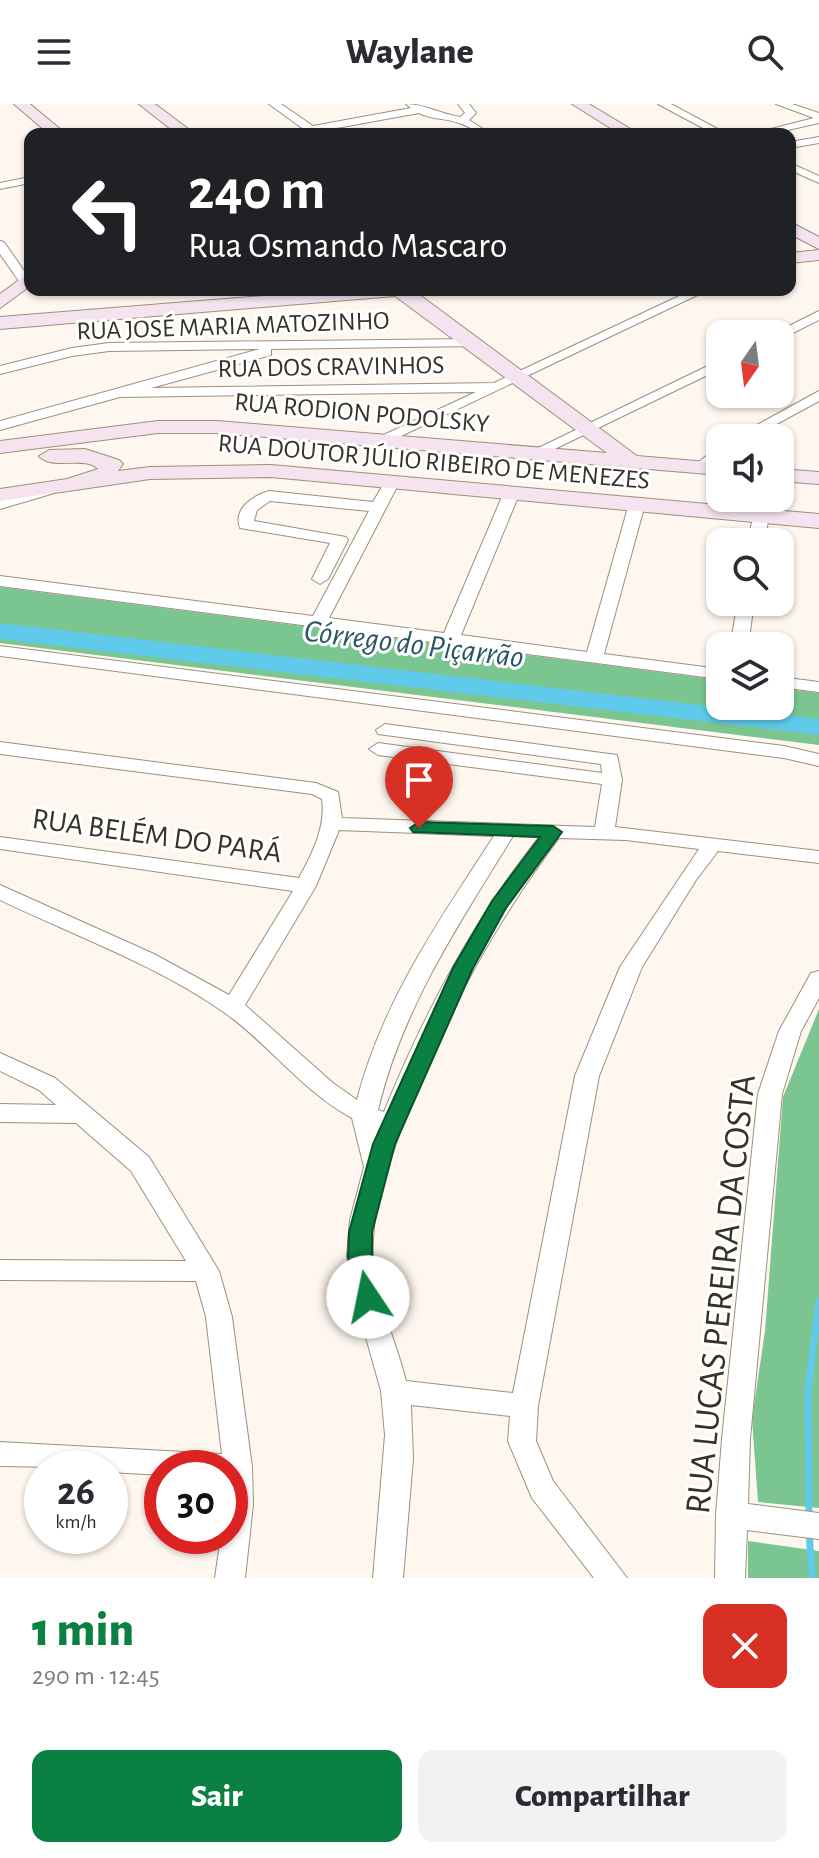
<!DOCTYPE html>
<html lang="pt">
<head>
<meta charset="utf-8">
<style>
  :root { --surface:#fff; --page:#f2f2f3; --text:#2b2b33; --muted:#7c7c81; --accent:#0b8043 }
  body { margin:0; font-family:"Alegreya Sans",sans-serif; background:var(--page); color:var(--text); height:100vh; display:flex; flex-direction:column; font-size:30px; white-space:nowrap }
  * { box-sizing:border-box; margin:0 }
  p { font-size:26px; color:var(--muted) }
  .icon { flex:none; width:44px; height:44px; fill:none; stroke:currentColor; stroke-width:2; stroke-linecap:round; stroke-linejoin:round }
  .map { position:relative; height:1474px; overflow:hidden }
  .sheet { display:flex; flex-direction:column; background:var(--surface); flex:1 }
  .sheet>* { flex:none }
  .guide { position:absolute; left:24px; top:24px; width:772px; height:168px; border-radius:16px; box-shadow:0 2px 6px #0004; background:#202124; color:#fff; overflow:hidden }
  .needle { width:52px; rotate:194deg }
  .fabs { position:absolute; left:706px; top:216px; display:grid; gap:16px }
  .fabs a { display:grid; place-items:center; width:88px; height:88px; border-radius:16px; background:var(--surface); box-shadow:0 2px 6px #0004; font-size:40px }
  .speed { position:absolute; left:24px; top:1346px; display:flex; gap:16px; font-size:40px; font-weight:700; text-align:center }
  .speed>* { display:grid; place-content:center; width:104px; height:104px; border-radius:50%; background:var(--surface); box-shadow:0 2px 6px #0004; line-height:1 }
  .speed small { font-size:20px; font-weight:400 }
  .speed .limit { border:12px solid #d22; background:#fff; color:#111 }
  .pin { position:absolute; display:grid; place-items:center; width:68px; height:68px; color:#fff; margin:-82px -34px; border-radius:50% 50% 50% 0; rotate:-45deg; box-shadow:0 0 8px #0007 }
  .pin .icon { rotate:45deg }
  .me { position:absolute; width:88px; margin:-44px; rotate:349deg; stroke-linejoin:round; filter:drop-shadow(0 0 6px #0008) }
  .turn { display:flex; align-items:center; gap:28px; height:168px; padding:0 32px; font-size:36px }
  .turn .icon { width:104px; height:104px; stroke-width:2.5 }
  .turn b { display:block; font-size:56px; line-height:68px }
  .round { display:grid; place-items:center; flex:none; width:84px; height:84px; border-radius:16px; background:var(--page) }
  .headline { display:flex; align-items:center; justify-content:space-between; height:136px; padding:0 32px }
  h1 { font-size:48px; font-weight:800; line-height:60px; color:var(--accent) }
  .cta { display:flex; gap:16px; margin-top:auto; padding:16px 32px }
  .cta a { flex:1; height:92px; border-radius:16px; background:var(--accent); color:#fff; font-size:32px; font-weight:800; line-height:92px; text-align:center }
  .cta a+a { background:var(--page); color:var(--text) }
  header { display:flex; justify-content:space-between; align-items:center; height:104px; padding:0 32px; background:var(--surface); font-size:36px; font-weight:800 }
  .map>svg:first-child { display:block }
  .forest { fill:#7bc690 }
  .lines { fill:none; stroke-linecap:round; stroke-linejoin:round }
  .stream { stroke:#5fcae9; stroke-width:7 }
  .river { fill:#5fcae9; fill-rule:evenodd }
  .street-casing { stroke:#9d907d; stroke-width:2 }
  .secondary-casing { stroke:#9d907d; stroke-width:2 }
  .street { fill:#fff; fill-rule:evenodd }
  .secondary { fill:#f5e3f0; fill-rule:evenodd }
  .route { fill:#0b8043; stroke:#07532c; stroke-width:2 }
  .labels { text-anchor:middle; stroke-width:6; stroke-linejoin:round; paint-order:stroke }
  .far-street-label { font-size:26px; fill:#363129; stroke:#fff }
  .street-label { font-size:30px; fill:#363129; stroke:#fff }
  .water-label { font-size:32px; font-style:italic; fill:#285664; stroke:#fff }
  .near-street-label { font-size:36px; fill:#363129; stroke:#fff }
</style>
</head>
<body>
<header><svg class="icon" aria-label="menu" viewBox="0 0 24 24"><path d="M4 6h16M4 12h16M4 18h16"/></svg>Waylane<svg class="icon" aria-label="search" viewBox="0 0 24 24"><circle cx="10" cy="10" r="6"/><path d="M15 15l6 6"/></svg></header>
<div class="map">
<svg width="819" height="1474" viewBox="0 0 819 1474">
  <rect width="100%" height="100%" fill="#fdf7ef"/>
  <g class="forest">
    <polygon points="0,483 720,576 720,602 780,602 780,584 819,589 819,641 0,539"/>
    <polygon points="819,905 819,1404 758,1398 752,1315 765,1227 783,993"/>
    <polygon points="748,1437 819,1447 819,1474 748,1474"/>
  </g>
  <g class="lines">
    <g class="stream">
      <polyline points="809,1413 808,1285 819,1197"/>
      <polyline points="809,1427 812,1474"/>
    </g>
    <polygon class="river" points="0,519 819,615 819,631 0,535"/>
    <defs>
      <g id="street">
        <path d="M269,0H281L313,22L411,4L406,0C424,0 441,10 460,13L465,9L458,0H469L476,9L469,16L491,30C477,30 472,23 459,19C445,14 433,16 419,9L320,27L319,30H282L302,24Z"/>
        <polygon points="658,0 671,0 727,30 714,30"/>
        <polygon points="776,0 792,0 819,9 819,19 770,30 751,30 814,14"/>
        <polygon points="819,33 819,39 790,44 790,38"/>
        <polygon points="790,59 819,72 819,79 790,66"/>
        <polygon points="30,73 30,79 0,85 0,79"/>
        <polygon points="0,137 4,138 29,174 29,180 21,180 0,150"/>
        <polygon points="692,186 708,186 380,342 375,341 375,335 476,288 120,293 0,326 0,317 260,245 109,247 72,252 0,270 0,262 72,244 109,239 470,235 477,239 475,242 271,245 271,251 151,284 494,279"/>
        <polygon points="819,207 819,216 785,233 773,230"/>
        <polygon points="720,256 720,265 538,353 528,353 526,350"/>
        <polygon points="819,287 819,297 751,334 733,334"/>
        <polygon points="720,341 720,353 705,367 695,367 695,361"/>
        <path d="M392,372L400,377L329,514L444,529L504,388L512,383L520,388L461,531L587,548L629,400L637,395L645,400L604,550L720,565V575L0,482V472L313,512L369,407L270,397L257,406L254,417L346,433L348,436L328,475L320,480L312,475L330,439L240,424C233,405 252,392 269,387L373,398L387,374Z"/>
        <polygon points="46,382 54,387 51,390 0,405 0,395"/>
        <polygon points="761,408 769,413 764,438 748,438 753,413"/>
        <polygon points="738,498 754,498 748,542 730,542"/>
        <polygon points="0,542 784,642 819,650 819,662 784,654 0,552"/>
        <polygon points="780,573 819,578 819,588 780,583"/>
        <path d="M385,620L617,651L622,676L615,723L819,747V759L718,747L696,776L642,863L599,972L538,1302L536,1337L553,1377L627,1474H594L532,1394L508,1337L510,1312L411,1301L413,1355L403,1474H373L385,1331L381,1287L353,1187L347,1152L350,1116L364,1063L352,1014C303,988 270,941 225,909C157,861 75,832 0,796V781L154,850L229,891L293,787L0,745V733L299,774C312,750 326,723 322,695L312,690L0,650V638L316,679L338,688L342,714L595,723L602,680L378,651L369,645L378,639L602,669L601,660L378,630L376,626ZM339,726L494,732C440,815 382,898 357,996L333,979L245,901L316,782ZM513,732L539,733C473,817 424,909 384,1008L378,1006C402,904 459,820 513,732ZM559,734L626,736L699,745L620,863L575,972L513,1289L406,1277C396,1236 376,1197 373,1155C370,1109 388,1062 403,1020C441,917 493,822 559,734Z"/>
        <polygon points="819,867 819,894 801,927 782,990 750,1335 748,1400 819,1409 819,1435 747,1426 745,1474 715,1474 716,1411 722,1335 758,990 779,927 811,869"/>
        <polygon points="0,949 55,974 149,1053 219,1167 232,1213 252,1363 253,1401 245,1474 215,1474 221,1432 230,1432 230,1364 162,1364 162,1371 110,1368 110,1364 0,1362 0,1338 222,1350 206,1213 196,1177 0,1176 0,1156 186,1157 131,1067 76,1019 0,1018 0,1000 56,1001 39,986 0,967"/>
      </g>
      <g id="secondary">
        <polygon points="14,0 30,0 66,30 49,30"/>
        <polygon points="139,0 155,0 195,30 177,30"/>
        <polygon points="572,0 589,0 639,30 620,30"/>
        <polygon points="790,118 819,133 819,145 790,130"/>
        <polygon points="819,146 819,156 790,159 790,149"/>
        <polygon points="30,168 30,182 0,204 0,190"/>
        <polygon points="338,186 413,186 637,352 720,359 720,371 217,329 158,329 0,349 0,337 158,317 217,317 607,349 395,192 0,225 0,213"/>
        <path d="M85,345L119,356L123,360L118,367L150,363L271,361L819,410V424L271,373L150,375L0,397V385L67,375L98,365C85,351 52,367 39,352L49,346Z"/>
        <polygon points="780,365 819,368 819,380 780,377"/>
      </g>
    </defs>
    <use href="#street" class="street-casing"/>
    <use href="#secondary" class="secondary-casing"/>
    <use href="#street" class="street"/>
    <use href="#secondary" class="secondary"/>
  </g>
  <polygon class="route" points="419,718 553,722 562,728 506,804 473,864 395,1040 372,1128 372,1153 379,1193 376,1200 368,1203 359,1200 348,1153 349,1128 373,1040 453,864 492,797 540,733 413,728 410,724"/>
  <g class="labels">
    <g class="far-street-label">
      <text transform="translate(233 221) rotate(-2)" y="9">RUA JOSÉ MARIA MATOZINHO</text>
      <text transform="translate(331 262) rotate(-1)" y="9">RUA DOS CRAVINHOS</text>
      <text transform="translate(362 308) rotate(5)" y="9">RUA RODION PODOLSKY</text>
      <text transform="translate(434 357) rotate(5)" y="9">RUA DOUTOR JÚLIO RIBEIRO DE MENEZES</text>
    </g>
    <g class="street-label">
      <text transform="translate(157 731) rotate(8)" y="10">RUA BELÉM DO PARÁ</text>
    </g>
    <g class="water-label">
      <text transform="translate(414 539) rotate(7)" y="11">Córrego do Piçarrão</text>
    </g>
    <g class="near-street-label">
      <text transform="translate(719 1190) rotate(-84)" y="13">RUA LUCAS PEREIRA DA COSTA</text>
    </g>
  </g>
</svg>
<div class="fabs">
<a><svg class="needle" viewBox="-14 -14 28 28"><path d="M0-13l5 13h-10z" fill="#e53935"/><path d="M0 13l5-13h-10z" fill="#7c7c81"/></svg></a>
<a><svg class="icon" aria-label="sound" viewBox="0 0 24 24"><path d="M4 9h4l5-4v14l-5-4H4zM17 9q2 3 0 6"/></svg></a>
<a><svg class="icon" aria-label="search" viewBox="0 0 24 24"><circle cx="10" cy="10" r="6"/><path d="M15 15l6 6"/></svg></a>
<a><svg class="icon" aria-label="layers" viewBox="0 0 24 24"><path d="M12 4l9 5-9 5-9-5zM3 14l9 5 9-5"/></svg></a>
</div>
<div class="speed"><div>26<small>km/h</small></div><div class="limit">30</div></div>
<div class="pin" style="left:419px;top:724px;background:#d93025"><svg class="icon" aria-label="arrive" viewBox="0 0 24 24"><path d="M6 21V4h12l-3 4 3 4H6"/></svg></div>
<svg class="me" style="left:368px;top:1193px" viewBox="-20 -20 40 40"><circle r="19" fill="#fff"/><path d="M0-13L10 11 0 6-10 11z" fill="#0b8043"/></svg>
<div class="guide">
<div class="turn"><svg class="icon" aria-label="left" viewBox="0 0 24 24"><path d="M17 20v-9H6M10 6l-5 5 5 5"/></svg><div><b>240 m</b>Rua Osmando Mascaro</div></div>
</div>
</div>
<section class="sheet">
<div class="headline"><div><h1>1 min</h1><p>290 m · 12:45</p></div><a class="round" style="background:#d93025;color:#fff"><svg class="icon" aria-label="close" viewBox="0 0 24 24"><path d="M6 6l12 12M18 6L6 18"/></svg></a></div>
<div class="cta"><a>Sair</a><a>Compartilhar</a></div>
</section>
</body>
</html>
